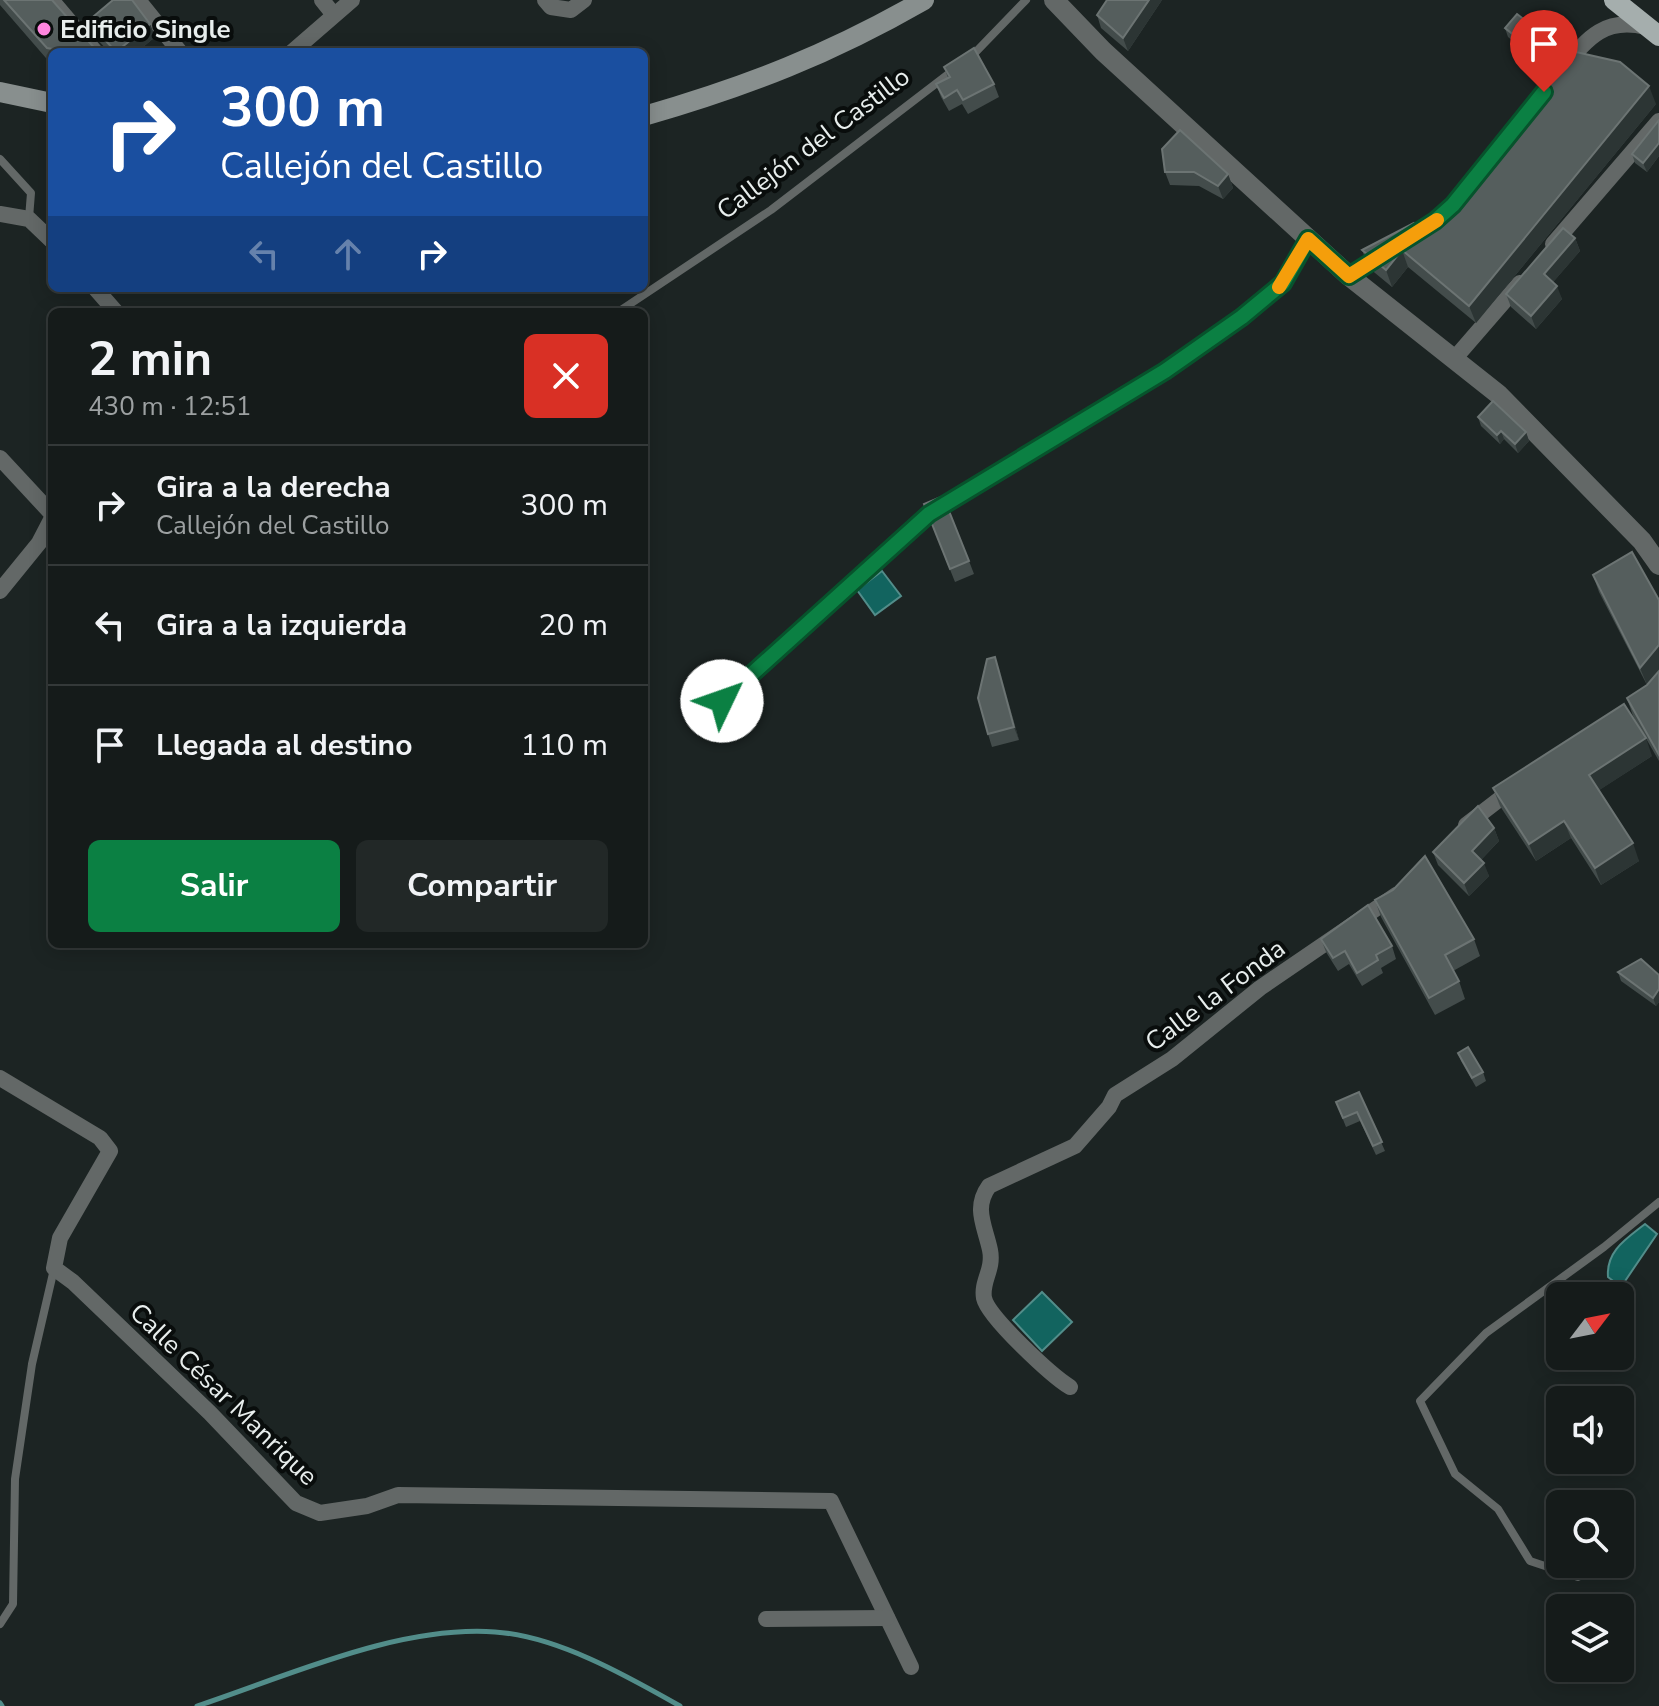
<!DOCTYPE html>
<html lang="es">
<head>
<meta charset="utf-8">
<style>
  :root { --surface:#151b1a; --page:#222827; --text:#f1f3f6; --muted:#9da1a2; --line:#343939; --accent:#0b8043 }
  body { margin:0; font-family:"Nunito Sans",sans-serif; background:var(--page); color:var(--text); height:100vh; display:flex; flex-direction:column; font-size:30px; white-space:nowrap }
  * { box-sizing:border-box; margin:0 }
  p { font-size:26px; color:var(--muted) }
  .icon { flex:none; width:44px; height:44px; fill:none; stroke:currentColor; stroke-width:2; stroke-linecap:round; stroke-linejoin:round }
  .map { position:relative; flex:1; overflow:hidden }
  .details { position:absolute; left:48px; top:308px; width:600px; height:640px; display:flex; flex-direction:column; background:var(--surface); border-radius:12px; box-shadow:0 4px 20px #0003,0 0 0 2px var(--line) }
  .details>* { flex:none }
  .top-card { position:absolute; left:48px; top:48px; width:600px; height:244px; border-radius:12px; box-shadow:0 4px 20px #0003,0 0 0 2px var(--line); background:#1a4fa0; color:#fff; overflow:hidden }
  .needle { width:52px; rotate:58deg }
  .buttons { position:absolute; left:1546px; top:1282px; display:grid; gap:16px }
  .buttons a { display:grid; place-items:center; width:88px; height:88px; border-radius:12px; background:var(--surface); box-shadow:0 4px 20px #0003,0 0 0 2px var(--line); font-size:40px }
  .pin { position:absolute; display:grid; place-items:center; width:68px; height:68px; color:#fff; margin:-82px -34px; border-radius:50% 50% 50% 0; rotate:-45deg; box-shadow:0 0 8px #0007 }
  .pin .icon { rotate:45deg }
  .me { position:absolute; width:88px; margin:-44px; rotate:48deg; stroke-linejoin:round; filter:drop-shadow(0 0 6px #0008) }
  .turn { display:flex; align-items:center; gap:28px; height:168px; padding:0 40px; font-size:36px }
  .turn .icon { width:104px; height:104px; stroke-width:2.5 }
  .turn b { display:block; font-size:56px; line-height:68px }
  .lanes { display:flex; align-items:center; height:76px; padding:0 40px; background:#0003; justify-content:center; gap:40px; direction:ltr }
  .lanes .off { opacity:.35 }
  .round { display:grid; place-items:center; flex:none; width:84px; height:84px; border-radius:12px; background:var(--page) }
  .headline { display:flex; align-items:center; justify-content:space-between; height:136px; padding:0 40px }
  h1 { font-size:48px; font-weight:700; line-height:60px }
  .button { display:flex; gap:16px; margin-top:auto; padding:16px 40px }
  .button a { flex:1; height:92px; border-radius:12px; background:var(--accent); color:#fff; font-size:32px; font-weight:700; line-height:92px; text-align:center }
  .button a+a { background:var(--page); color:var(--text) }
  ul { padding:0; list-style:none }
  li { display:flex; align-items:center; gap:24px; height:120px; padding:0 40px; border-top:2px solid var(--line) }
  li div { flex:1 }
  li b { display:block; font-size:30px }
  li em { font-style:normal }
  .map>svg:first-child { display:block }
  .water { fill:#12645f; stroke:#528d8a; stroke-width:2 }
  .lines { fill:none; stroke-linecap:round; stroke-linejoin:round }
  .stream { stroke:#528d8a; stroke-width:5 }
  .service { stroke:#636867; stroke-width:8 }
  .pedestrian { stroke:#636867; stroke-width:12 }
  .minor { stroke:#636867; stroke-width:16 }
  .tertiary { stroke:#636867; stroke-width:20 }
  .secondary { stroke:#888f8e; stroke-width:20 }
  .primary { stroke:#a5aead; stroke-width:20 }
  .wall { fill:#434c4b }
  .shaded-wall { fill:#2c3534 }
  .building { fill:#555e5d; stroke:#6c7473; stroke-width:2 }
  .route-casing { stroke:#07532c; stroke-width:20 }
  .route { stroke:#0b8043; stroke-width:14 }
  .slow { stroke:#f59e0b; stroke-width:14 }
  .poi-dot { fill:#ff85de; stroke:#090d0c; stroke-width:3 }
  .labels { text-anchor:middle; stroke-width:8; stroke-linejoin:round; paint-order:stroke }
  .poi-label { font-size:26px; font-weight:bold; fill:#e8eeed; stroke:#090d0c; text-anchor:start }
  .street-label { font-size:26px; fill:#e8eeed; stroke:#090d0c }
</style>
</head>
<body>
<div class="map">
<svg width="1659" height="1706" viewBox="0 0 1659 1706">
  <rect width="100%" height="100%" fill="#1c2423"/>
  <g class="water">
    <polygon points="882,571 901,596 875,615 857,590"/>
    <path d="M1645,1224L1657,1234L1621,1287L1608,1277C1606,1251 1626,1239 1645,1224Z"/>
    <polygon points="1042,1292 1072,1322 1042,1351 1013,1320"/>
  </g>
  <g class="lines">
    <g class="stream">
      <polyline points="0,1703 2,1706"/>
      <path d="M197,1706C288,1676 398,1625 495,1632C557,1636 627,1676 680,1706"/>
    </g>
    <g class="service">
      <polyline points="969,59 1026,0"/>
      <polyline points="0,159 31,193 29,218"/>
      <polyline points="618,312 771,210 955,69"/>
      <polyline points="699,722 929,514 1165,371 1242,317 1283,283 1308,240"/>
      <polyline points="1578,1577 1530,1561 1498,1509 1455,1474 1420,1401 1486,1333 1604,1247 1659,1202"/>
      <polyline points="0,1624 13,1604 15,1479 32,1364 54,1269"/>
    </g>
    <polyline class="pedestrian" points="54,0 98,52"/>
    <g class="minor">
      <polyline points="138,0 180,52"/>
      <polyline points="322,0 334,15"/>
      <polyline points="545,0 551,7 571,10 584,0"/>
      <polyline points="292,52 352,0"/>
      <path d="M1563,68C1588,38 1604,17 1646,27"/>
      <polyline points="0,214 29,219 52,241"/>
      <polyline points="1404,240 1435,221 1458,199"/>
      <polyline points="1553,244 1659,121"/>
      <polyline points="1349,276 1384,252"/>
      <polyline points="95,288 116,312"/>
      <polyline points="1455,358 1520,283"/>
      <polyline points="0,458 52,514"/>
      <polyline points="0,591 39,543 52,518"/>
      <polyline points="1466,825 1514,788"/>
      <polyline points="0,1078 100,1138 110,1151 60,1238 54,1268 73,1282 210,1413 296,1503 320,1513 367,1506 398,1495 831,1501 911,1667"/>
      <path d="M1070,1387C1052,1376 988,1317 984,1298C981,1281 994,1270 990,1250C985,1226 973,1208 989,1186L1075,1146L1109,1107L1115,1095L1172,1059L1260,988L1396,895"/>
      <polyline points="766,1619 887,1618"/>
    </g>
    <polyline class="tertiary" points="1054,0 1103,51 1349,276 1498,394 1642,541 1659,565"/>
    <g class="secondary">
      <polyline points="0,92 52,103"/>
      <path d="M644,116C748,86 830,54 924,0"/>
    </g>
    <polyline class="primary" points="1614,0 1659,36"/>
  </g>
  <g class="wall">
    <polygon points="0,0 52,0 98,52 52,52 52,65 0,5"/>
    <polygon points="1162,0 1128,51 1101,28 1097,15"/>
    <polygon points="88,21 150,24 155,37 137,52 109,52 93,35"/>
    <polygon points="1505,28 1556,44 1559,53 1547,68 1508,37"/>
    <polygon points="944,67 994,84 999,97 968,114 962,104 949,111 941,97 936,84 948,78"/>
    <polygon points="1656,104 1476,323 1408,267 1392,287 1369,268 1362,250 1428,232"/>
    <polygon points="1659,120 1659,156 1647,172 1635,163 1632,154"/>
    <polygon points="1162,149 1228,174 1233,188 1223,199 1199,186 1170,185 1165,172"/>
    <polygon points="1575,238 1580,251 1553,282 1562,299 1536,329 1511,307 1506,294"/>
    <polygon points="1478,417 1526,432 1529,441 1518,453 1504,439 1500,444 1481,426"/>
    <polygon points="929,517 969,561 974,574 955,582"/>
    <polygon points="1632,552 1647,685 1599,592 1593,575"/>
    <polygon points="995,657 1019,740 992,747 988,734"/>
    <polygon points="1659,671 1659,761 1633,716 1627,698 1647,685"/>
    <polygon points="1652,756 1599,790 1639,861 1601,885 1571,838 1536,861 1500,806 1493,788"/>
    <polygon points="1494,828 1499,841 1481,860 1489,876 1469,896 1438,865 1433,852"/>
    <polygon points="1375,900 1474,939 1480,956 1453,971 1459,981 1465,999 1435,1015 1381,917"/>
    <polygon points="1321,939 1392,946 1396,959 1381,968 1383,973 1362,986 1349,964 1338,971 1326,952"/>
    <polygon points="1618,972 1659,975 1659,1002 1656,1006 1621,981"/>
    <polygon points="1458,1053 1483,1072 1486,1081 1476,1087 1461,1061"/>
    <polygon points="1359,1092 1385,1151 1376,1155 1360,1121 1346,1127 1336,1102"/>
  </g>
  <g class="shaded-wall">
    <polygon points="1149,0 1162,0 1128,51 1123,38"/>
    <polygon points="150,24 155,37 137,52 116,52"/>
    <polygon points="1556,44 1559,53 1547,68 1544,59"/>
    <polygon points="1649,86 1656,104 1476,323 1469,306"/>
    <polygon points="1659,143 1659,156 1647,172 1643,163"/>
    <polygon points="1228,174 1233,188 1223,199 1218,186"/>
    <polygon points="1575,238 1580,251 1549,287 1544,274"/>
    <polygon points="1402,250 1408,267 1392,287 1386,270"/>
    <polygon points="1557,286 1562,299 1536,329 1531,316"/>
    <polygon points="1501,431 1504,439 1500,444 1497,435"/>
    <polygon points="1526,432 1529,441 1518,453 1515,444"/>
    <polygon points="1659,645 1659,670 1647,685 1640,668"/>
    <polygon points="995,657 1000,671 1019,740 1014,727"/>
    <polygon points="1646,738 1652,756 1595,793 1589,775"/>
    <polygon points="1564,821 1571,838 1536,861 1529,844"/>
    <polygon points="1494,828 1499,841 1477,864 1472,851"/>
    <polygon points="1633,843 1639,861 1601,885 1595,868"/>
    <polygon points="1484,863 1489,876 1469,896 1464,883"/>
    <polygon points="1659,989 1659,1002 1656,1006 1653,998"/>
  </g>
  <g class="building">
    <polygon points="4,0 52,0 98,52 70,52 47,48"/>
    <polygon points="113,0 132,0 150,24 116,52 88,21"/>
    <polygon points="1107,0 1149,0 1123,38 1097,15"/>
    <polygon points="1517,14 1556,44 1544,59 1505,28"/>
    <polygon points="974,48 994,84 963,100 957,90 944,98 936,84 950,77 944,67"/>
    <polygon points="1576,52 1620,62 1649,86 1469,306 1402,250 1386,270 1362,250 1414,223 1428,232"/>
    <polygon points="1659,120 1659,143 1643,163 1632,154"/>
    <polygon points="1180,130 1228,174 1218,186 1194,172 1165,172 1162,149"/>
    <polygon points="1563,228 1575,238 1544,274 1557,286 1531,316 1506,294"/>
    <polygon points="1493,401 1526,432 1515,444 1501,431 1497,435 1478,417"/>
    <polygon points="943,496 969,561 950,569 924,504"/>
    <polygon points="1632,552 1659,600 1659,645 1640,668 1593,575"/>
    <polygon points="995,657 1014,727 988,734 978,698 987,659"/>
    <polygon points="1659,671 1659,755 1627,698 1647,685"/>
    <polygon points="1624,704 1646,738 1589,775 1633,843 1595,868 1564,821 1529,844 1493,788"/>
    <polygon points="1478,806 1494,828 1472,851 1484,863 1464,883 1433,852"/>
    <polygon points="1425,856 1474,939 1445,955 1459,981 1429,998 1375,900 1393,890"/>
    <polygon points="1368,905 1392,946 1376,955 1378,960 1357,973 1345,951 1333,958 1321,939"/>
    <polygon points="1641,959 1659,975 1659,989 1653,998 1618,972"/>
    <polygon points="1468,1047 1483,1072 1472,1078 1458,1053"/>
    <polygon points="1359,1092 1382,1142 1373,1146 1357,1112 1343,1118 1336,1102"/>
  </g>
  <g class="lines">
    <defs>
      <polyline id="route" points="722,701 929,514 1165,371 1242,317 1283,283 1308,239 1349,276 1435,221 1453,205 1544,92"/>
    </defs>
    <use href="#route" class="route-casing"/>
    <use href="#route" class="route"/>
    <polyline class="slow" points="1279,287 1308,239 1349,276 1437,220"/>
  </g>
  <circle class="poi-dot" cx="44" cy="29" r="8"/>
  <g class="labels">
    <g class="poi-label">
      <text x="60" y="38">Edificio Single</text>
    </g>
    <g class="street-label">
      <text transform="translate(813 143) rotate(-37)" y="9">Callejón del Castillo</text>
      <text transform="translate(1215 995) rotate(-37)" y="9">Calle la Fonda</text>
      <text transform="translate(224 1394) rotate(44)" y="9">Calle César Manrique</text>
    </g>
  </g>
</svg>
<div class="buttons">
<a><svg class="needle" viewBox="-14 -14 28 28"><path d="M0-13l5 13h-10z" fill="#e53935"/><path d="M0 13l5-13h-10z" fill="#9da1a2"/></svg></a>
<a><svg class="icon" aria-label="sound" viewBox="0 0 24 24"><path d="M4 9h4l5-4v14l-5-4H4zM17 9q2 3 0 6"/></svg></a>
<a><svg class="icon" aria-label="search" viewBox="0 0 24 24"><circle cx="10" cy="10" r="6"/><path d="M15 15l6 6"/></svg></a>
<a><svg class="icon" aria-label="layers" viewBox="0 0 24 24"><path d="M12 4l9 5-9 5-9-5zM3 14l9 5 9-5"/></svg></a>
</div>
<div class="pin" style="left:1544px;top:92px;background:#d93025"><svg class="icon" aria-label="arrive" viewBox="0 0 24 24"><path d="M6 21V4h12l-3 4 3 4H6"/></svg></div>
<svg class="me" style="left:722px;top:701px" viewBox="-20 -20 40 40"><circle r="19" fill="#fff"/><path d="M0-13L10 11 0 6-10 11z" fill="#0b8043"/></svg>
<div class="top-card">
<div class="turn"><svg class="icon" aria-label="right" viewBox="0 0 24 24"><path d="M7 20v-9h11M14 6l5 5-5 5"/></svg><div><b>300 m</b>Callejón del Castillo</div></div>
<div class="lanes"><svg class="icon off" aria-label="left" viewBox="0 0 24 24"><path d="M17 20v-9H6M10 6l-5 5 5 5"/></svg><svg class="icon off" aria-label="ahead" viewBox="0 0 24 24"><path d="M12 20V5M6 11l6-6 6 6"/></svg><svg class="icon" aria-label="right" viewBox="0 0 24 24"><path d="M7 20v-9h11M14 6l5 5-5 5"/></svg></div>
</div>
<section class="details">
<div class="headline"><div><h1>2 min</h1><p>430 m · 12:51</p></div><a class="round" style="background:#d93025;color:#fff"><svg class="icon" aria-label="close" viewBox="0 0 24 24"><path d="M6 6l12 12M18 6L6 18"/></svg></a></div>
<ul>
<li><svg class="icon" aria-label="right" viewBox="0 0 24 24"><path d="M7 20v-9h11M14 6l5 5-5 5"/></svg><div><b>Gira a la derecha</b><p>Callejón del Castillo</p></div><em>300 m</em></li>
<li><svg class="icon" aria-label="left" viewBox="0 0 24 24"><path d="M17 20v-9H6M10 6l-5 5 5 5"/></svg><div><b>Gira a la izquierda</b></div><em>20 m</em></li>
<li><svg class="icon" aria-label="arrive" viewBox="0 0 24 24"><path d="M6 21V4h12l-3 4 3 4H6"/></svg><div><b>Llegada al destino</b></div><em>110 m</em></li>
</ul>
<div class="button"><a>Salir</a><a>Compartir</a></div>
</section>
</div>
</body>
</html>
